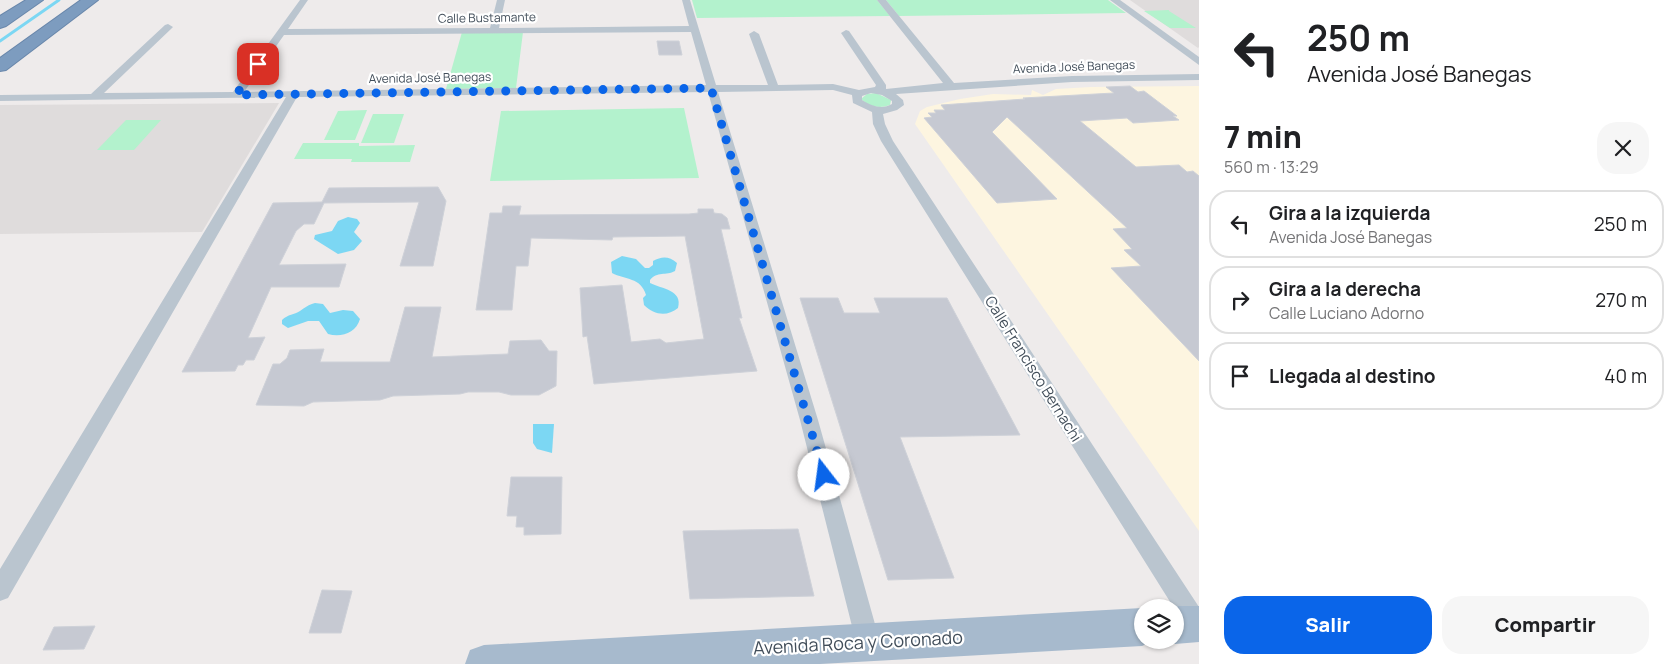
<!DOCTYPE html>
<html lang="es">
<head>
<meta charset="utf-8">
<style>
  :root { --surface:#fff; --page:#f6f6f6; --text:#202124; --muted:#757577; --line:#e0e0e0; --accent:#0a65e9 }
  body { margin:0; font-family:Manrope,sans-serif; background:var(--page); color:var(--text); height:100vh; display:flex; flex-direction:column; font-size:19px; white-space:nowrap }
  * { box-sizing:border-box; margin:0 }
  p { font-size:16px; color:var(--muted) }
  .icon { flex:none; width:28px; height:28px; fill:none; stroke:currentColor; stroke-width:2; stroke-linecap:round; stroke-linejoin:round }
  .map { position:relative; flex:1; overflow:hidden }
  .drawer { display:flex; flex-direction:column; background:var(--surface); width:475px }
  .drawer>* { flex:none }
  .banner { background:#fff; color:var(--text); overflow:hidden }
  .fabs { position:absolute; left:1134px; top:599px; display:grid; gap:10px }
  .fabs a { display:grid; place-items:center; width:50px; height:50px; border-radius:50%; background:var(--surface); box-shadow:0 1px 4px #0004; font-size:25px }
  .pin { position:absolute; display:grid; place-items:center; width:42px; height:42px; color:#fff; margin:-21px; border-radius:10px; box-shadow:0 2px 8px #0006 }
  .me { position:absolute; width:55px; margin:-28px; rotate:345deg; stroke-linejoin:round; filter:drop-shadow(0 0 4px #0008) }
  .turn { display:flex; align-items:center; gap:18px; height:105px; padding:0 25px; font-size:22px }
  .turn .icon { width:65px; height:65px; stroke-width:2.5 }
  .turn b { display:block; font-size:35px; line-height:42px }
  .round { display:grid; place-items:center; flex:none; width:52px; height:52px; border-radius:20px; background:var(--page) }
  .headline { display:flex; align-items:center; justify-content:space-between; height:85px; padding:0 25px }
  h1 { font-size:30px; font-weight:800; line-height:38px }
  .action { display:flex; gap:10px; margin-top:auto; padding:10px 25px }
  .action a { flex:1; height:58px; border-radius:20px; background:var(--accent); color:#fff; font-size:20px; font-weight:800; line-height:58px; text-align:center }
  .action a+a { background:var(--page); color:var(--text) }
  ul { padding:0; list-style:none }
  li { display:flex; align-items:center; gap:15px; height:68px; margin:0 10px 8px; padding:0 15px; border:2px solid var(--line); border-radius:20px }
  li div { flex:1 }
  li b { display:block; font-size:19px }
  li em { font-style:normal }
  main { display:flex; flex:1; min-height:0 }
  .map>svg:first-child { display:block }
  .commercial { fill:#fdf5e0 }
  .education { fill:#dfdcdc }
  .green { fill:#b3f2cd }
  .water { fill:#7cd7f3 }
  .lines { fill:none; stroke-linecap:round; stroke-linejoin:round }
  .stream { stroke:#7cd7f3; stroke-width:3 }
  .building { fill:#c6c9d2; stroke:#ced1d8 }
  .highway-casing { stroke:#6987ab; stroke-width:2 }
  .street { fill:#bac5cf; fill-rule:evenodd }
  .primary { fill:#a7bacd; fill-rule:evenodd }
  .highway { fill:#7d9cbf; fill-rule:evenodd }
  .route { stroke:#0a65e9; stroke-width:9; stroke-dasharray:0 16.2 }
  .labels { text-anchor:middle; stroke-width:4.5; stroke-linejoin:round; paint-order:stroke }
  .far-street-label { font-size:12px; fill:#424e5a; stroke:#fff }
  .street-label { font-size:15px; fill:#424e5a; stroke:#fff }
  .near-street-label { font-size:18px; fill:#424e5a; stroke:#fff }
</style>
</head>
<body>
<main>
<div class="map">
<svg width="1199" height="664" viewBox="0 0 1199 664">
  <rect width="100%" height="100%" fill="#eeebeb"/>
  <polygon class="commercial" points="1199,86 1199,531 915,124 920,111 927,107 960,99 993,94 1031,95 1032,90 1043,95 1056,89 1091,87"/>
  <g class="education">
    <polygon points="1130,0 1199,0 1199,47 1198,48"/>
    <polygon points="279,103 202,232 0,234 0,105"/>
  </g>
  <g class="green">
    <polygon points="692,0 877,0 890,16 697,18"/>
    <polygon points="886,0 1108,0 1126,13 899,16"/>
    <polygon points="1169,10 1169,11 1196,28 1170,28 1144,11"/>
    <polygon points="462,32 523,32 516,88 446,89"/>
    <path d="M876,93L891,100L890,105C880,109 869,107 861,99L867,94Z"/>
    <polygon points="684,108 699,178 490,181 501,111"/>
    <polygon points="367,110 355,140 324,140 338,111"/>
    <polygon points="373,114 404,114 394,143 361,143"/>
    <polygon points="126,120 161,120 134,150 97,150"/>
    <polygon points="303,143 359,143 359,146 415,145 410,162 351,162 352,159 294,159"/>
  </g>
  <g class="water">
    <polygon points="348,217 357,219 360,223 354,232 362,241 354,250 338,254 314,239 315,235 332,231 338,221"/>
    <path d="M622,256L636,259L645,268H649L653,265V261C662,256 669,256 677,263L675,271C666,276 657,271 650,280V283C662,289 683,290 678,308C667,317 654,315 644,305L643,298L646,295C641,277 625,280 612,273L611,262Z"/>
    <path d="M315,303L323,304L330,313L343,310L353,311L360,319C356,333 341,338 328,334L319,321H308L288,328L282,324V320C288,314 294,315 300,311C306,307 308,305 315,303Z"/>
    <polygon points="533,424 554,424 552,453 537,449 533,443"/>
  </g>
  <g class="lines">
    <polyline class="stream" points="0,41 59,0"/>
  </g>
  <g class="building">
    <polygon points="657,41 679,41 682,55 659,55"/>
    <polygon points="1130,86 1138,92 1144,91 1177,116 1173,116 1179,120 1133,123 1127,118 1080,121 1136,167 1179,165 1187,172 1193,171 1199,176 1199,361 1111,268 1141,266 1124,250 1132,249 1113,229 1127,228 1007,117 992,132 1057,199 997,203 924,118 932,117 928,113 936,113 934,110 945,110 941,105 1025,99 1023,98 1114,93 1106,87"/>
    <polygon points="438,187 446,201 433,266 400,266 419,202 324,203 314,224 304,224 296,231 279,265 346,264 339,287 271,287 248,338 265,337 254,360 246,360 243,365 238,365 235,371 182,372 273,203 322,202 329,188"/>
    <polygon points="503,206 521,206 519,215 689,214 698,213 698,209 713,209 714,213 722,214 727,218 730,229 721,229 742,318 739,318 757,371 594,384 587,336 583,337 580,288 622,285 631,342 660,339 666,343 704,339 685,236 613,237 612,240 531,238 528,266 516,266 512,310 476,310 490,213 502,213"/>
    <polygon points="800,298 838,298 844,313 880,313 874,298 947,298 1020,435 900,437 954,578 888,580"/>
    <polygon points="405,307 441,307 432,357 508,354 510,341 541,340 549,351 557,351 556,386 539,395 511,395 499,392 468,392 460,394 393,396 380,400 313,402 304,406 256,405 273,364 280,364 287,358 290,350 324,349 320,362 390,362"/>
    <polygon points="511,477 562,477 561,534 524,535 524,527 516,527 517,516 507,516"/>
    <polygon points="798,529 814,596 690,599 683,531"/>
    <polygon points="322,590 352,591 341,633 309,633"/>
    <polygon points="95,626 84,649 43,650 54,627"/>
  </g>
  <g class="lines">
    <defs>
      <g id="highway">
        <polygon points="26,0 43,0 6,26 0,28 0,16"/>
        <polygon points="81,0 98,0 6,70 0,71 0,58"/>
      </g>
    </defs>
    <use href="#highway" class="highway-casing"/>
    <g class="street">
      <path d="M300,0H308L288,29L490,28L497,0H505L499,28L689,26L682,0H690L716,85H768L749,34L754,31L759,34L778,85L833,84L859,90L875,87L876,85L841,33L846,30L849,31L882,79L886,85V89L943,83L877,0H886L954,83L1072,76L1199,74V80L1072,82L896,94L903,100L904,105L897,110L883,114L885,124L893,141L1199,607V635L1189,632L881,141L873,124L872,112L853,103L852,95L833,90L718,92L818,420L880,642L876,650L868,654L860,650L856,642L800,420L708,92L297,97L8,598L0,601V569L286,97L0,101V95L91,94L165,25L168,24L173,27L171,29L104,93L233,92ZM691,32L706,85L244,92L284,35ZM871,93L882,95L892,101V104C882,110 872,106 862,100V96Z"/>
      <polygon points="1110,0 1120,0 1199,57 1199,65"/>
    </g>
    <g class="primary">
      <polygon points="1175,606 1199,606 1199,642 1175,644 1167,640 1175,640 1175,608 1173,608"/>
      <polygon points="1142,608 1142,640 1155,640 1142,646 820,664 465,664 470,650 484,645"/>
    </g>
    <use href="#highway" class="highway"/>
  </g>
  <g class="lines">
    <polyline class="route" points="258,64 236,95 711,88 824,475"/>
  </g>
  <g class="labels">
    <g class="far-street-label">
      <text transform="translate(487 18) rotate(-1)" y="4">Calle Bustamante</text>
      <text transform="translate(1074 67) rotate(-2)" y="4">Avenida José Banegas</text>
      <text transform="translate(430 78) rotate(-1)" y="4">Avenida José Banegas</text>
    </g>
    <g class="street-label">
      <text transform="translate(1033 369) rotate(58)" y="5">Calle Francisco Bernachi</text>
    </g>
    <g class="near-street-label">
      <text transform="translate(858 643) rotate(-3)" y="6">Avenida Roca y Coronado</text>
    </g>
  </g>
</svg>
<div class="fabs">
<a><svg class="icon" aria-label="layers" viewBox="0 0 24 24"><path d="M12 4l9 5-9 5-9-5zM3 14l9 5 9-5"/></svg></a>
</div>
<div class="pin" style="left:258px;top:64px;background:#d93025"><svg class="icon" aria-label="arrive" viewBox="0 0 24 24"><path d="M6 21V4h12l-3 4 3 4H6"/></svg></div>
<svg class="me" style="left:824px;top:475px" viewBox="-20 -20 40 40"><circle r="19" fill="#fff"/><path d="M0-13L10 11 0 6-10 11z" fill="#0a65e9"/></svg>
</div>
<section class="drawer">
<div class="banner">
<div class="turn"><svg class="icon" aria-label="left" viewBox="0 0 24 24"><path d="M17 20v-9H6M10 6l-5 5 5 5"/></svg><div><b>250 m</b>Avenida José Banegas</div></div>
</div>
<div class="headline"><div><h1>7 min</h1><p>560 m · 13:29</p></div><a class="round"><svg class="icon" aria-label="close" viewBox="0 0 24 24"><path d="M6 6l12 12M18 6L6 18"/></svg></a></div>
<ul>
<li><svg class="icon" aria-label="left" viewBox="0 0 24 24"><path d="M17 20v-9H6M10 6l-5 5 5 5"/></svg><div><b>Gira a la izquierda</b><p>Avenida José Banegas</p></div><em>250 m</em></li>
<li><svg class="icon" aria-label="right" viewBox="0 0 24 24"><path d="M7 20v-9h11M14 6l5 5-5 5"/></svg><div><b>Gira a la derecha</b><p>Calle Luciano Adorno</p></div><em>270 m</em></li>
<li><svg class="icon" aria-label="arrive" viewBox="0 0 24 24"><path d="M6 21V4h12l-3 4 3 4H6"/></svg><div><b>Llegada al destino</b></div><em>40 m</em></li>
</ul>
<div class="action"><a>Salir</a><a>Compartir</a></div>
</section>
</main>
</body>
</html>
